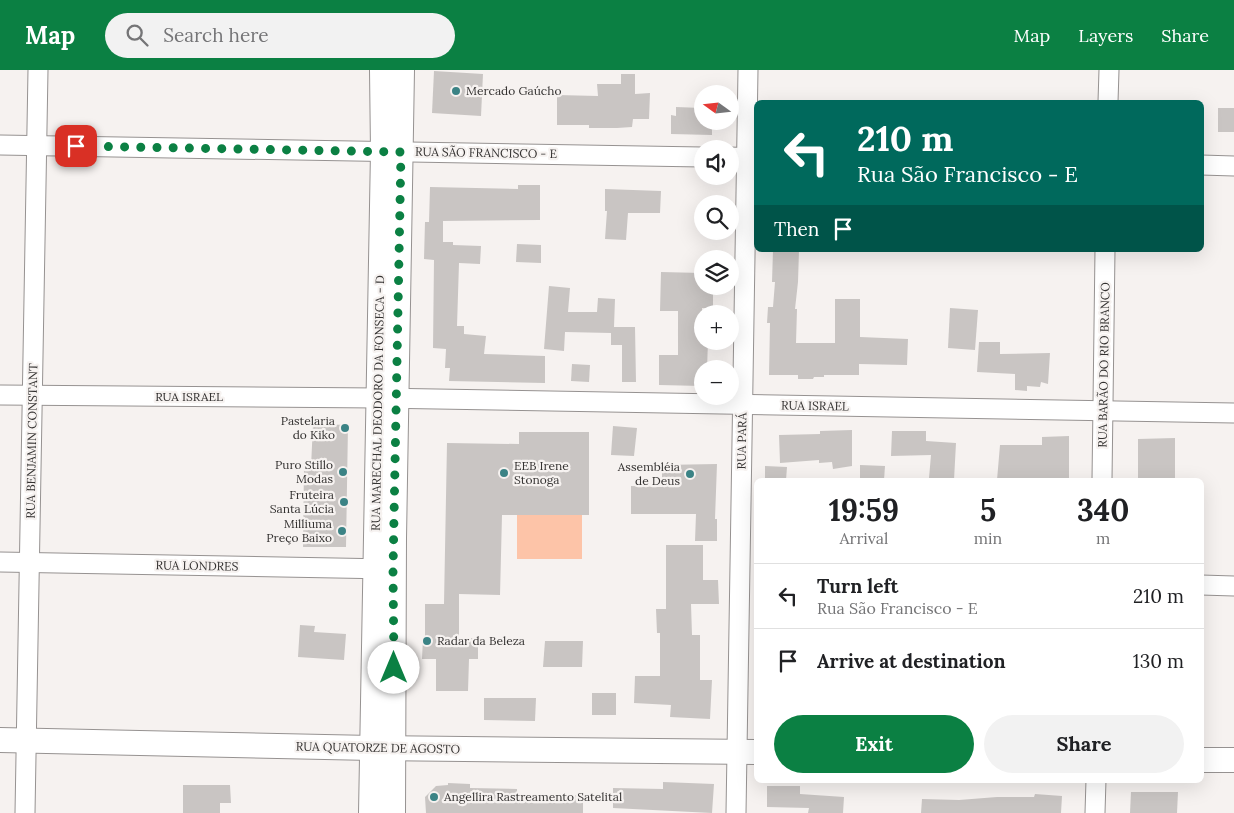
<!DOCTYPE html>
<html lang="en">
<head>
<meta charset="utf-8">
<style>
  :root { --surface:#fff; --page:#f2f2f2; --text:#202124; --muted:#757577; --line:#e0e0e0; --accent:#0b8043 }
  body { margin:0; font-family:Lora,serif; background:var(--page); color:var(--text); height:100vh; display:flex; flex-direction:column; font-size:19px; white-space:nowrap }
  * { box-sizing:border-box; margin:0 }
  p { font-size:16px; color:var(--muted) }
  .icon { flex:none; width:28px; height:28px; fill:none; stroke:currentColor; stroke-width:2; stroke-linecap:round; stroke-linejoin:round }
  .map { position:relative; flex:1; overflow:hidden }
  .sheet { position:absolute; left:754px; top:408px; width:450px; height:305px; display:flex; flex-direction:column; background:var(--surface); border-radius:8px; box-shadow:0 5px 20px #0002 }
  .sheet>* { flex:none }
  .hud { position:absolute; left:754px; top:30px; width:450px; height:152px; border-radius:8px; box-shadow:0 5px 20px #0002; background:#00695c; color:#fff; overflow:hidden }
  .needle { width:32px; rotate:285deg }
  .controls { position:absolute; left:694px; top:15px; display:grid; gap:10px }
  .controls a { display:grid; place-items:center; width:45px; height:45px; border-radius:50%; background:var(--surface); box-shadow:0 5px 20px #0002; font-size:25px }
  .pin { position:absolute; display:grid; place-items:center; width:42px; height:42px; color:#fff; margin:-21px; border-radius:10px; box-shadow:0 2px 8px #0006 }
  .me { position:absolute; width:55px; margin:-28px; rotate:0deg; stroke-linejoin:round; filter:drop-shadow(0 0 4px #0008) }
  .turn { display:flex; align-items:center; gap:18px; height:105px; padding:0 20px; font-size:22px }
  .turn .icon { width:65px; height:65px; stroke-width:2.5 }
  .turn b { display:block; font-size:35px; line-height:42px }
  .then { display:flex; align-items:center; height:48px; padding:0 20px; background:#0003; gap:10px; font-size:19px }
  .eta { display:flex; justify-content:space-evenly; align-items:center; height:85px; text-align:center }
  .eta b { font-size:30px; font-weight:800; line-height:35px }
  .cta { display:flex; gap:10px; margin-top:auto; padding:10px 20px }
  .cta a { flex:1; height:58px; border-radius:30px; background:var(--accent); color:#fff; font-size:20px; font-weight:800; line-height:58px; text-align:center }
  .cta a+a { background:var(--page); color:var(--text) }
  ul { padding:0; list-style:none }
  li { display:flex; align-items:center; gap:15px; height:65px; padding:0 20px; border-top:1px solid var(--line) }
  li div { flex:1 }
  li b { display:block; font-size:19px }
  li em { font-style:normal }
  header { display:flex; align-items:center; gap:30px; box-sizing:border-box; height:70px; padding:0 25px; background:var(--accent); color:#fff }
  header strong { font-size:24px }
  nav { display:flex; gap:28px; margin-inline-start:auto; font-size:18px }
  .search { width:350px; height:45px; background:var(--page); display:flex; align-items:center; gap:12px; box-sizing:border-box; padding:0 18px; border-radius:28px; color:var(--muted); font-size:19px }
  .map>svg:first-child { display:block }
  .green { fill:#fdc4a8 }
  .building { fill:#c9c5c3 }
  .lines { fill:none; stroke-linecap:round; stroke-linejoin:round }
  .minor-casing { stroke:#969291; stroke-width:21 }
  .tertiary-casing { stroke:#969291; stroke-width:26 }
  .minor { stroke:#fff; stroke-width:19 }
  .tertiary { stroke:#fff; stroke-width:24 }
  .route { stroke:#0b8043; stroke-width:9; stroke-dasharray:0 16.2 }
  .poi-dot { fill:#3b8385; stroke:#f6f2f0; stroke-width:2 }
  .labels { text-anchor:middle; stroke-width:4.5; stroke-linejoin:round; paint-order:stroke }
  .poi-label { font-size:12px; fill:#343231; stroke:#f6f2f0; text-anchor:end }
  .street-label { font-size:12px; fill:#343231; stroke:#f6f2f0 }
</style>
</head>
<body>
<header>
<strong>Map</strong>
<div class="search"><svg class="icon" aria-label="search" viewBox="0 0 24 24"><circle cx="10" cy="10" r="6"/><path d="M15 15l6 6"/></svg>Search here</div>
<nav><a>Map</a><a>Layers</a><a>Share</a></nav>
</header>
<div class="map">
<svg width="1234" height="743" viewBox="0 0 1234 743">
  <rect width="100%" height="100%" fill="#f6f2f0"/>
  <rect class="green" x="517" y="445" width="65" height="44"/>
  <g class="building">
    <polygon points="434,1 483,4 481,46 432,43"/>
    <polygon points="621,4 635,4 635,24 650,23 649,49 633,49 632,57 617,58 589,58 589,55 557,55 557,25 598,26 597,14 621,14"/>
    <polygon points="676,37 702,38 702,51 712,51 712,65 671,64 671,45 676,46"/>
    <rect x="1218" y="38" width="16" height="24"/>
    <polygon points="518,115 540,115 540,150 443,151 443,172 453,172 453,175 481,176 480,194 459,193 457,256 464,256 464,264 486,266 484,284 545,286 545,313 449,311 450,298 445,298 446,279 433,278 434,190 424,189 425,152 429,152 430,117 518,119"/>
    <polygon points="605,119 661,121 660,143 628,143 626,170 605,169 607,141 605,141"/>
    <polygon points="517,174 541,175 541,193 516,192"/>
    <polygon points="773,180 799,180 798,212 795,239 797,239 796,273 835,273 835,229 860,229 860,267 908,269 907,295 859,294 859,305 824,305 824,307 814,307 813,309 798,309 798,305 769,305 770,253 767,253 768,237 773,237 775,212 772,212"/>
    <polygon points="661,202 702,203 702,216 713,216 713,238 702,238 702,271 708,271 707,299 702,299 702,316 659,315 659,285 678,285 678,241 660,241"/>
    <polygon points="549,216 570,218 568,242 597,242 598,228 615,229 614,257 635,257 636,312 622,312 622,275 611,275 611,263 565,262 564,281 544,279"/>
    <polygon points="950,238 978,240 975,280 948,278"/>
    <polygon points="979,272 1000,272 1000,284 1050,283 1048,314 1041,312 1040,317 1027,316 1027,321 1015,320 1015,304 977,302"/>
    <polygon points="572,294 590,295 589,312 571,311"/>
    <polygon points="313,354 348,355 346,477 303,477 304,396 311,397"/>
    <polygon points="613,356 637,358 634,386 611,385"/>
    <polygon points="852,360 852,396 833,399 832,392 819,393 819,390 780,393 779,365 820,364 820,361"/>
    <polygon points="892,361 926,361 926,371 956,373 954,410 929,408 931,385 891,386"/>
    <polygon points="519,362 589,362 589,445 502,445 500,525 459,524 459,568 478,568 478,589 469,589 468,621 436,621 436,589 422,589 423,568 425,568 425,534 444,534 447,373 519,374"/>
    <polygon points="1069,366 1069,410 1016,408 1016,410 997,410 1000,375 1042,375 1042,367"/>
    <polygon points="1175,368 1175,410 1138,410 1138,369"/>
    <polygon points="717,394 715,449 717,449 717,471 695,471 696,444 631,444 631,416 662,417 662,395"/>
    <polygon points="860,395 885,396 884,410 860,410"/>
    <polygon points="765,396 787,397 786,410 765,410"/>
    <polygon points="666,475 703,475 703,510 718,510 719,534 691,534 692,565 700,565 700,610 712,610 710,649 670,647 671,635 634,633 635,606 660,606 660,563 657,563 656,539 666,539"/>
    <polygon points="300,555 315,556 314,562 346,564 344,590 298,587"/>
    <polygon points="545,571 583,571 582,597 543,597"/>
    <rect x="592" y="623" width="24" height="22"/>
    <polygon points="484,628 536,628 535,651 484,650"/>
    <polygon points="663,712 714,714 712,743 613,738 613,718 663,719"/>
    <polygon points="448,713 470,714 470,718 517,719 517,725 530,724 530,726 583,725 583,743 426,743 425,727 436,716 448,715"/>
    <polygon points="183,715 230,715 231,733 220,733 220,743 183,743"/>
    <polygon points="767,716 800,716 800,724 844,727 843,743 808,743 809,738 767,737"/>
    <polygon points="1131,722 1178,722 1177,743 1130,743"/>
    <polygon points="1035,724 1062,726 1061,743 921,743 922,729 959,730 997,727 1034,727"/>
  </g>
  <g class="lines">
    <defs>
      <g id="minor">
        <polyline points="1108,32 1109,0"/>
        <polyline points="0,75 702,87"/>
        <polyline points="730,87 756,88"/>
        <polyline points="1201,95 1234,96"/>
        <polyline points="0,325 378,328 1234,343"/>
        <polyline points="1102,410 1105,180"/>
        <polyline points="0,492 390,499"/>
        <polyline points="1201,515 1234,516"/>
        <polyline points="25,743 38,0"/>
        <polyline points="736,743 748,0"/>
        <polyline points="1095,743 1096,710"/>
      </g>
      <g id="tertiary">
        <polyline points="0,670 372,678 756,682"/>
        <polyline points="1201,690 1234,690"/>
        <polyline points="371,743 383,81 382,0"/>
        <polyline points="393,743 394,468 402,0"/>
      </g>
    </defs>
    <use href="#minor" class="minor-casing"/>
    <use href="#tertiary" class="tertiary-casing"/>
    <use href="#minor" class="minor"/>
    <use href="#tertiary" class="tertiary"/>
  </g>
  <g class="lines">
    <polyline class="route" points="76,76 401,82 393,500 394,598"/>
  </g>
  <g class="poi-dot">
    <circle cx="456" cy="21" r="5"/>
    <circle cx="345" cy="358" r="5"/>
    <circle cx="343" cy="402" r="5"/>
    <circle cx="504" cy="403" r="5"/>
    <circle cx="690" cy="404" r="5"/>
    <circle cx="344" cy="432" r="5"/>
    <circle cx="342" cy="461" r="5"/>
    <circle cx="427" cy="571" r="5"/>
    <circle cx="434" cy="727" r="5"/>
  </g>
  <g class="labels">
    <g class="poi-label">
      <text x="466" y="25" text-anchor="start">Mercado Gaúcho</text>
      <text x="335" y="355">Pastelaria<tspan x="335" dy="14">do Kiko</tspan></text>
      <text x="333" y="399">Puro Stillo<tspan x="333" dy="14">Modas</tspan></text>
      <text x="514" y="400" text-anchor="start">EEB Irene<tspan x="514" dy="14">Stonoga</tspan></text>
      <text x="680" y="401">Assembléia<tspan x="680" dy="14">de Deus</tspan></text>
      <text x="334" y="429">Fruteira<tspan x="334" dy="14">Santa Lúcia</tspan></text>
      <text x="332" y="458">Milliuma<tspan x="332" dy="14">Preço Baixo</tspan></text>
      <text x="437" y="575" text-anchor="start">Radar da Beleza</text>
      <text x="444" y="731" text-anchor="start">Angellira Rastreamento Satelital</text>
    </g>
    <g class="street-label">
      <text transform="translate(486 83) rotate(1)" y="4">RUA SÃO FRANCISCO - E</text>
      <text transform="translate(1104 295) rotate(-89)" y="4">RUA BARÃO DO RIO BRANCO</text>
      <text x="189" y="331">RUA ISRAEL</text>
      <text transform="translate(378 333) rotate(-89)" y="4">RUA MARECHAL DEODORO DA FONSECA - D</text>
      <text transform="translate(815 336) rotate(1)" y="4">RUA ISRAEL</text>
      <text transform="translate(32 371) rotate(-89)" y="4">RUA BENJAMIN CONSTANT</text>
      <text transform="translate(742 371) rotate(-89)" y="4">RUA PARÁ</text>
      <text transform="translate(197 496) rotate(1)" y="4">RUA LONDRES</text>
      <text transform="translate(378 678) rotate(1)" y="4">RUA QUATORZE DE AGOSTO</text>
    </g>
  </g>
</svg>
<div class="controls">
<a><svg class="needle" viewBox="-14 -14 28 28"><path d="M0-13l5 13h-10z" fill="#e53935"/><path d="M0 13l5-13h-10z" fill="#757577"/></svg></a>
<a><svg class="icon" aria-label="sound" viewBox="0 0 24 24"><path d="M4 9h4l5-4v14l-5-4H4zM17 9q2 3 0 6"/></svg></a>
<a><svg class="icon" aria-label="search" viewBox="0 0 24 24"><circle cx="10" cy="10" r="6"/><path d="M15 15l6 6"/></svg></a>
<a><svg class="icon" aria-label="layers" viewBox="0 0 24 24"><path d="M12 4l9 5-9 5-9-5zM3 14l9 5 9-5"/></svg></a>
<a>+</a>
<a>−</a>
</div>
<div class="pin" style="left:76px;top:76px;background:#d93025"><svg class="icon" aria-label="arrive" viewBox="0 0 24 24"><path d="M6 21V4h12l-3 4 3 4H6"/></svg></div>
<svg class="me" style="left:394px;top:598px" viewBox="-20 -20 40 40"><circle r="19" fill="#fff"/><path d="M0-13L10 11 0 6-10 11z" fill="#0b8043"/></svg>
<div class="hud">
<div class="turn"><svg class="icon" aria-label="left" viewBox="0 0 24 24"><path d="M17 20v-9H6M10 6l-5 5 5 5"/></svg><div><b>210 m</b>Rua São Francisco - E</div></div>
<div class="then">Then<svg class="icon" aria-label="arrive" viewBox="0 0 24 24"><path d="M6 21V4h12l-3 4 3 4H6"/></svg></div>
</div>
<section class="sheet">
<div class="eta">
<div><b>19:59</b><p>Arrival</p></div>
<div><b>5</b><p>min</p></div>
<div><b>340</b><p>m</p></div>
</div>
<ul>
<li><svg class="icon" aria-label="left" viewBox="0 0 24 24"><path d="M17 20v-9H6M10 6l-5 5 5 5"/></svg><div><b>Turn left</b><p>Rua São Francisco - E</p></div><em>210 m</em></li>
<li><svg class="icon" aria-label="arrive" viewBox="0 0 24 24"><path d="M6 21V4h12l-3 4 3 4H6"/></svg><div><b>Arrive at destination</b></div><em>130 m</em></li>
</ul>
<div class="cta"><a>Exit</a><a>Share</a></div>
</section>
</div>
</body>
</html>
